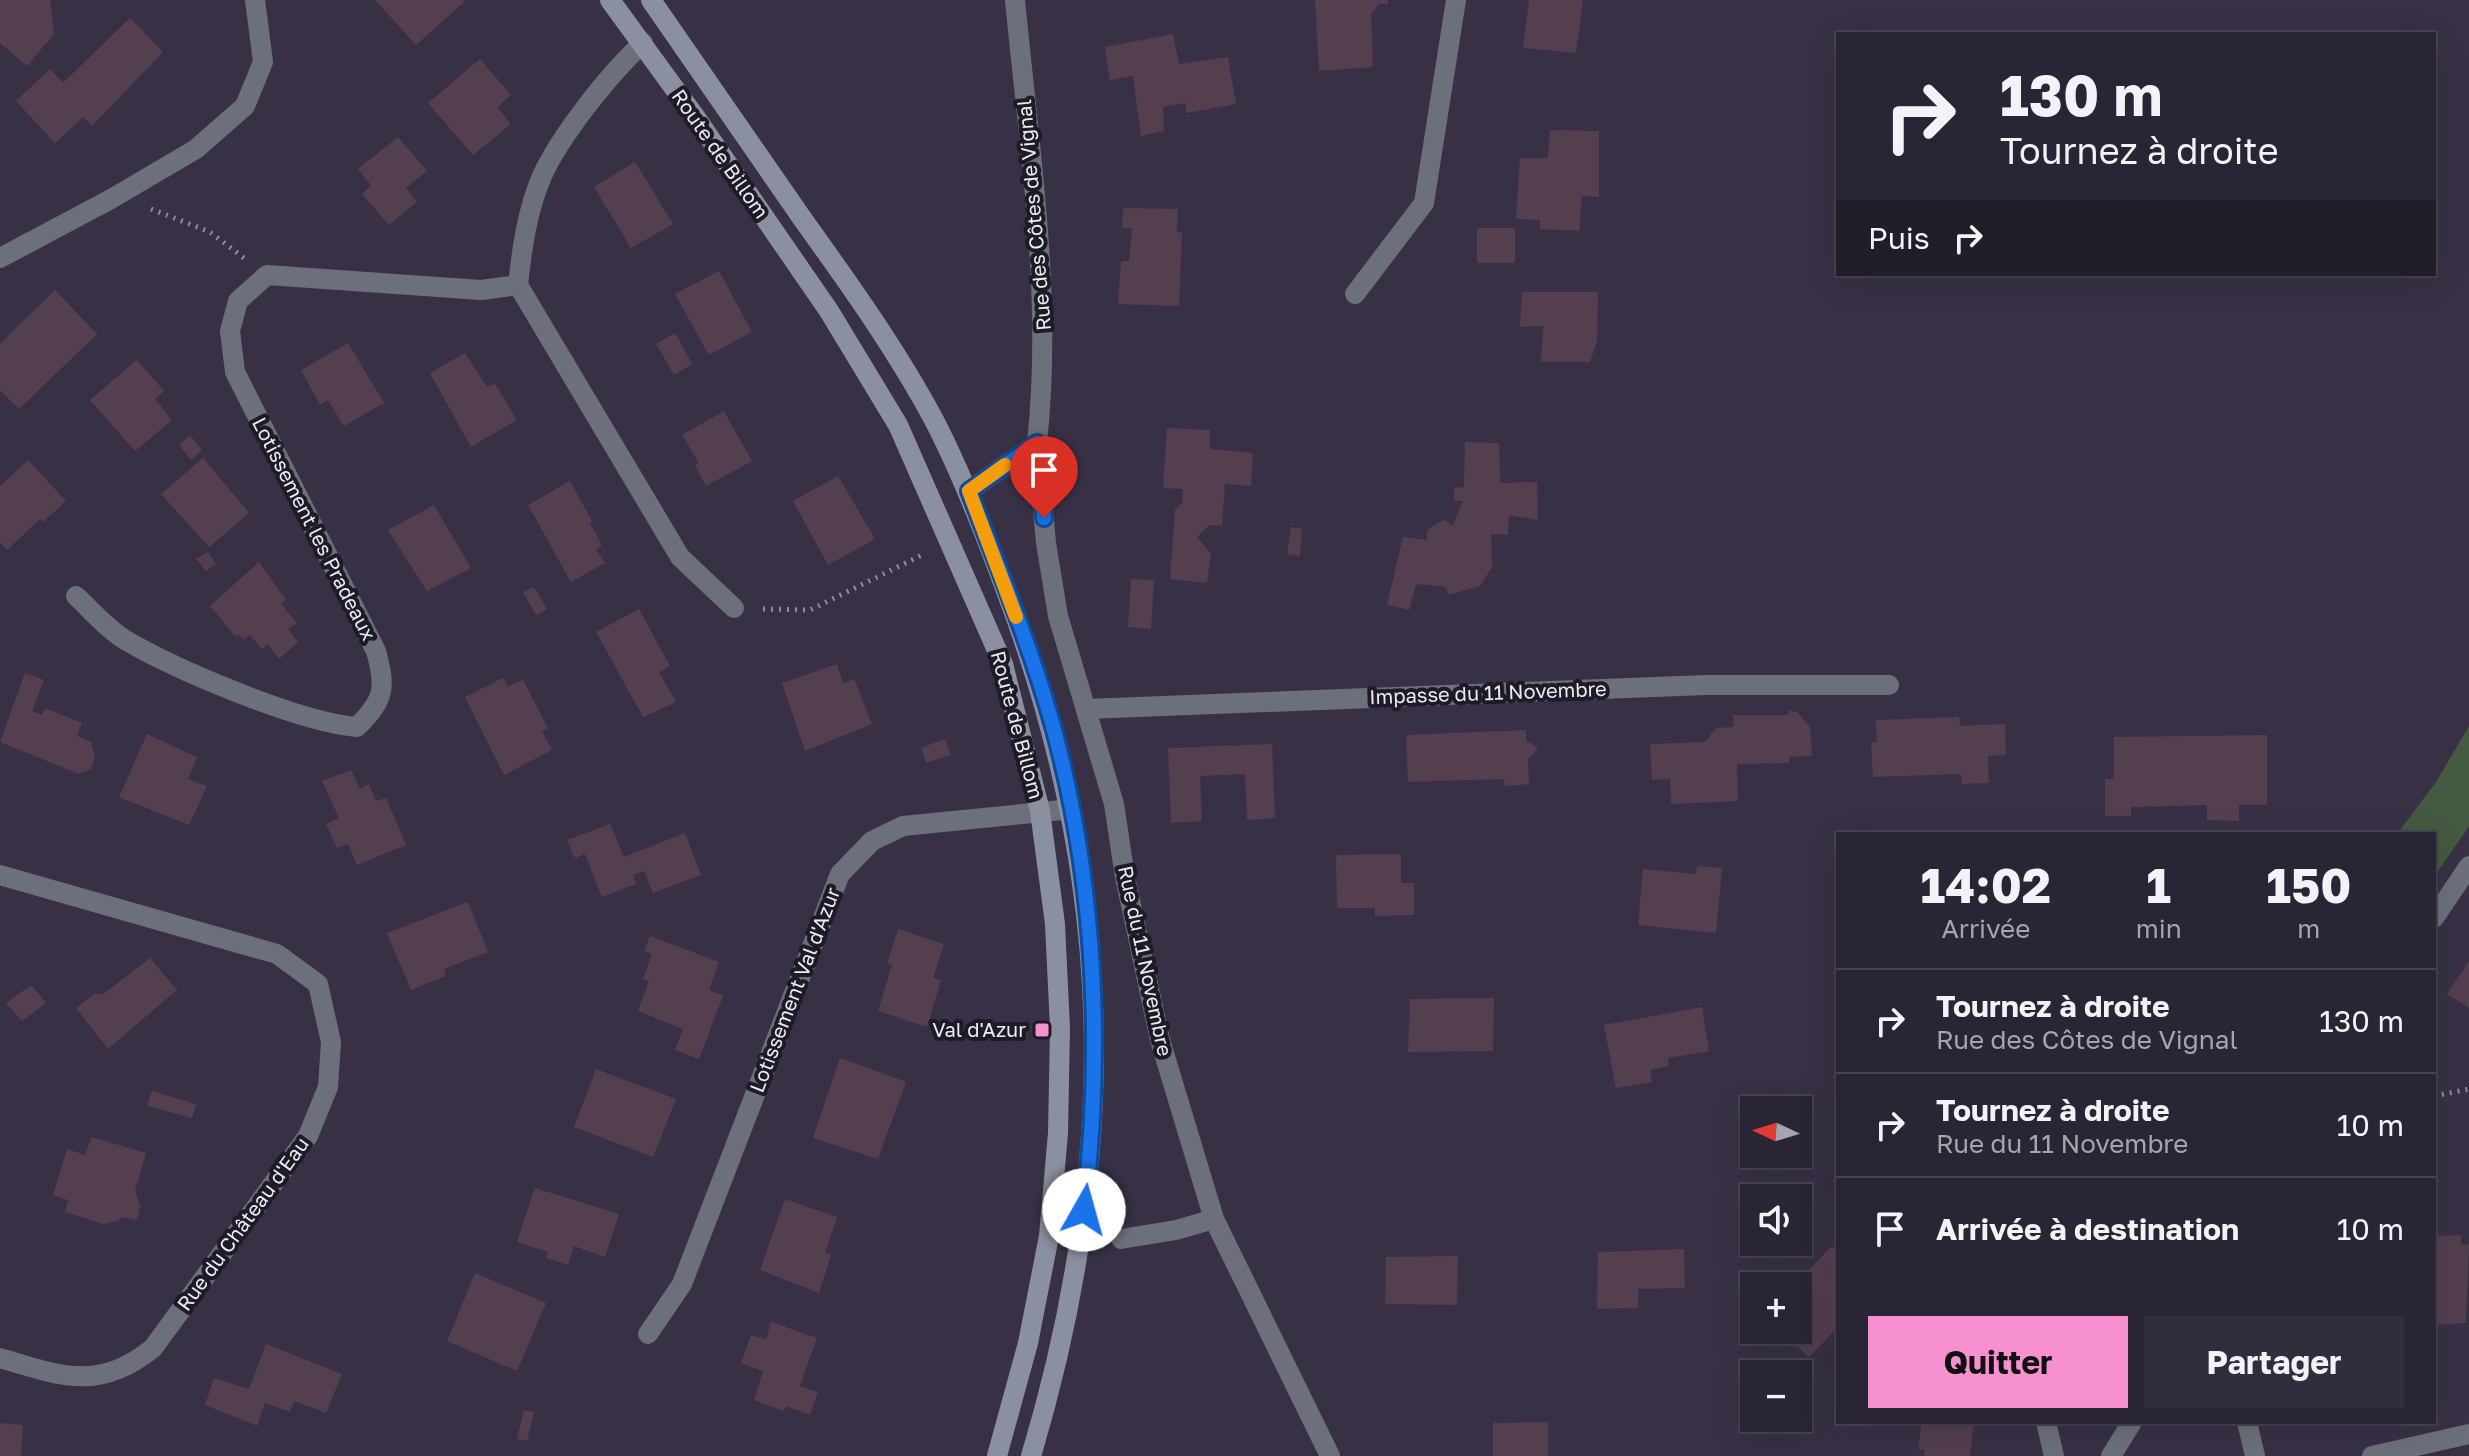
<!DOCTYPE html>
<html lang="fr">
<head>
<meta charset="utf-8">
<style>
  :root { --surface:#2a2534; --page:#322d3c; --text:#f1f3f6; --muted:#a5a5ac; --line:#46424f; --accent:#f790ce }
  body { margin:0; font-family:"Golos Text",sans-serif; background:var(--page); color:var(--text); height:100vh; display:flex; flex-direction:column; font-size:30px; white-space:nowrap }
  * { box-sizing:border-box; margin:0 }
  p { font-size:26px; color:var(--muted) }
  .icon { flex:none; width:44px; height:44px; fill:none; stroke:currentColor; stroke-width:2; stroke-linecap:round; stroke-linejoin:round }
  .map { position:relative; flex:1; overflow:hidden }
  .sheet { position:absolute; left:1836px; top:832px; width:600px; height:592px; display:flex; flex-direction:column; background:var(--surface); border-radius:0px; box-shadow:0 8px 32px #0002,0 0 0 2px var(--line) }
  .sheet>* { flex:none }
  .banner { position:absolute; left:1836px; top:32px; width:600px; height:244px; border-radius:0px; box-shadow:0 8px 32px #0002,0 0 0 2px var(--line); background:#2a2534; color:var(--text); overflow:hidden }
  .needle { width:52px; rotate:274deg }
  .controls { position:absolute; left:1740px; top:1096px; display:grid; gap:16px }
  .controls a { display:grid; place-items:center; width:72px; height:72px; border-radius:0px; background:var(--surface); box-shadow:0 8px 32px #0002,0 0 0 2px var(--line); font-size:40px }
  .pin { position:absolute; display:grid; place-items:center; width:68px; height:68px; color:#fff; margin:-82px -34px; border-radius:50% 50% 50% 0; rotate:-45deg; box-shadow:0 0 8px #0007 }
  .pin .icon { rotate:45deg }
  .me { position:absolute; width:88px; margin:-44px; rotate:7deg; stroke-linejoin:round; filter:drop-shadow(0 0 6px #0008) }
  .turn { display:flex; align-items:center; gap:28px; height:168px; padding:0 32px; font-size:36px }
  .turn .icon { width:104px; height:104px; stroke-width:2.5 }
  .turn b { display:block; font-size:56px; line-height:68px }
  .then { display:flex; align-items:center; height:76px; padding:0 32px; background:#0003; gap:16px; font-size:30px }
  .eta { display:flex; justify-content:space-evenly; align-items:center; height:136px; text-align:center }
  .eta b { font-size:48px; font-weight:700; line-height:56px }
  .cta { display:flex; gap:16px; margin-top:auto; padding:16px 32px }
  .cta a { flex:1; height:92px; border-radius:0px; background:var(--accent); color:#111; font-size:32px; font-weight:700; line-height:92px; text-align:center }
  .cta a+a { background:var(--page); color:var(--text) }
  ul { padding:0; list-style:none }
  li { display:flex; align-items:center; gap:24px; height:104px; padding:0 32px; border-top:2px solid var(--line) }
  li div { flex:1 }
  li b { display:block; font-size:30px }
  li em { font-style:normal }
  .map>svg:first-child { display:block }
  .green { fill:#435a40 }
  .building { fill:#543f4e }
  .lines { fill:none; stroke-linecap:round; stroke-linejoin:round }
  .path { stroke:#8f8a9b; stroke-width:5; stroke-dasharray:2 6; stroke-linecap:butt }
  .service { stroke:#6c707a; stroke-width:20 }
  .minor { stroke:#6c707a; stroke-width:20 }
  .secondary { stroke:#8a90a0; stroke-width:20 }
  .route-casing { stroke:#114b97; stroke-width:20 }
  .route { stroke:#1a73e8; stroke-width:14 }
  .slow { stroke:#f59e0b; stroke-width:14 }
  .poi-dot { fill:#f790ce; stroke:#1e1b24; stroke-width:3 }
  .labels { text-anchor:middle; stroke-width:8; stroke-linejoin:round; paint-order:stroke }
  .street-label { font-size:20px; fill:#ede9f6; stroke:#1e1b24 }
  .poi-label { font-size:20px; fill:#ede9f6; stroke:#1e1b24; text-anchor:end }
</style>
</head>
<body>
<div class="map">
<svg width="2469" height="1456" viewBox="0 0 2469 1456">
  <rect width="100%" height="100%" fill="#383146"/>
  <polygon class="green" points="2469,726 2469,826 2434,877 2434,834 2397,834 2436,782"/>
  <g class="building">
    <polygon points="0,0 50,0 54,34 27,66 0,43"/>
    <polygon points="375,0 462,0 464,2 416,45"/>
    <polygon points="1315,0 1388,0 1388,4 1379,4 1371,14 1373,67 1319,71"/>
    <polygon points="1529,0 1583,0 1576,53 1523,48"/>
    <polygon points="130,18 163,52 92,126 83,117 55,143 16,101 50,69 63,83"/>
    <polygon points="1173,34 1179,64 1228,57 1236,104 1187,113 1185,103 1163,107 1164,131 1141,136 1133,76 1110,80 1105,47"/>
    <polygon points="480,59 511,95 497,107 511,124 473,155 428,103"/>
    <polygon points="1550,130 1599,131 1599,197 1582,196 1579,231 1540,229 1540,220 1516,219 1520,158 1548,158"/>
    <polygon points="398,137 427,171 406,188 417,202 389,225 362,194 371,185 358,169"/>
    <polygon points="635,162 673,224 631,248 594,187"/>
    <polygon points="1123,208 1178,209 1177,232 1182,233 1179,306 1118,304 1121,261 1129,261 1132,228 1122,228"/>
    <rect x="1477" y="228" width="38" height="35"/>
    <polygon points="719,271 752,332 709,355 675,294"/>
    <polygon points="55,290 97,334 19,409 0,390 0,344"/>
    <polygon points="1522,292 1598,292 1597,341 1590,362 1541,362 1543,326 1520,327"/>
    <polygon points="675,333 692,364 674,375 656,344"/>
    <polygon points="348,343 384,403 344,426 328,400 320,405 301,370"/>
    <polygon points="465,353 487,387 495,384 517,420 471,447 430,373"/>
    <polygon points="137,360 164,391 155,399 172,420 135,451 90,400"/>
    <polygon points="724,411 752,461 706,486 695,465 699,463 682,435"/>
    <polygon points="1167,428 1210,430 1210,449 1253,453 1251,486 1225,484 1222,526 1209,525 1197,537 1211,554 1207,583 1170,579 1175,510 1182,503 1183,489 1163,488"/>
    <polygon points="190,435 202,450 191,460 179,445"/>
    <polygon points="1465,442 1499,443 1500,483 1537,482 1538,520 1509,515 1508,535 1491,534 1492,567 1480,586 1449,595 1445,587 1416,584 1409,610 1387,605 1403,537 1427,540 1427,530 1443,520 1453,525 1463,501 1454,501 1454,488 1464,487"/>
    <polygon points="203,458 249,513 209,547 161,494"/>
    <polygon points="28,460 66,501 43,522 40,519 7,550 0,542 0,486"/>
    <polygon points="838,476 875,539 828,565 793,501"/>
    <polygon points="570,481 592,521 590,523 602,545 596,549 605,563 571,582 528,505"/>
    <polygon points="434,505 471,568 427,591 388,530"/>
    <polygon points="1291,527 1302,529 1300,556 1287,554"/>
    <polygon points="208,552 216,564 206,571 196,559"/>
    <polygon points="259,562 286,600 281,604 297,623 288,629 298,642 279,659 268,644 262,649 250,635 243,639 238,634 236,637 210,606"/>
    <polygon points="1131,579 1154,580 1151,629 1128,627"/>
    <polygon points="534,587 547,609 536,615 523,592"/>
    <polygon points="639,609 670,666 659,672 676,702 643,717 596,632"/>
    <polygon points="837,664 843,683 854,679 872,724 805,751 782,683"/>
    <polygon points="25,673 44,680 32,711 42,715 45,708 82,723 77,736 91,742 95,758 91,769 79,774 0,742"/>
    <polygon points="503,678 508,686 523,680 548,728 542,732 552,750 504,775 465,697"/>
    <polygon points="1788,710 1797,712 1810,727 1812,756 1789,757 1789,763 1737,764 1738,801 1671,804 1670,779 1652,780 1650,744 1705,742 1716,728 1734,727 1733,715 1789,715"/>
    <polygon points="1959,717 1960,726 2005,724 2006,755 1988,756 1989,783 1962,784 1961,774 1873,777 1871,742 1877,742 1876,720"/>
    <polygon points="1526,730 1526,740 1538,749 1528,759 1529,784 1505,786 1504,779 1408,782 1406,735"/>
    <polygon points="147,734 197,757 188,779 207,786 189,825 119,797"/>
    <polygon points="2267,735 2267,805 2239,805 2239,821 2207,820 2207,805 2131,807 2131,816 2105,816 2105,779 2114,779 2114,737"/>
    <polygon points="945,739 951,755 926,763 921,748"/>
    <polygon points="1272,744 1275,818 1247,820 1245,774 1200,776 1202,821 1171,823 1168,748"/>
    <polygon points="351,770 360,789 369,784 376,801 386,798 406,845 357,865 348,844 337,848 326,824 339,818 322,781"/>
    <polygon points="610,824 624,857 685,833 701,875 653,893 644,871 633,875 636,884 602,897 585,854 575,858 567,840"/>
    <polygon points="1401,854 1401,883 1414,883 1414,915 1375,916 1375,908 1337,908 1336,855"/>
    <polygon points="1697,866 1722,868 1716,933 1638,925 1643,869 1696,874"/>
    <polygon points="468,902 488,952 444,969 446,976 411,990 387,933"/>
    <polygon points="898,929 944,944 933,978 941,980 927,1027 878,1011 892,965 887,964"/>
    <polygon points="650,936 719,962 709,990 723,996 699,1059 675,1050 683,1029 638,1011 649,981 643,979 652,954 644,951"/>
    <polygon points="150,958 177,990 108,1049 76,1008 95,993 102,995"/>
    <polygon points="2469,961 2469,1008 2447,994"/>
    <polygon points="31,985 46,1003 22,1021 6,1003"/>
    <polygon points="1494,998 1493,1051 1408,1052 1410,999"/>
    <polygon points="1702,1007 1709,1051 1668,1058 1669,1066 1650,1070 1652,1082 1616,1088 1604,1025"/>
    <polygon points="840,1058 906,1082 878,1159 813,1138"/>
    <polygon points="596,1069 676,1099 653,1157 574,1127"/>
    <polygon points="152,1091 196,1104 192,1118 147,1106"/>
    <polygon points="92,1137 146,1153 135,1191 140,1206 137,1220 121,1217 118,1221 103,1224 65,1212 68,1200 53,1195 67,1149 85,1155"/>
    <polygon points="535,1188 619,1214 605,1257 574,1246 568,1265 546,1258 548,1252 517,1242"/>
    <polygon points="785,1199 837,1217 825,1253 831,1255 819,1293 760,1270"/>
    <polygon points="2461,1235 2461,1245 2469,1244 2466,1323 2434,1325 2434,1236"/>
    <polygon points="1832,1246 1838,1252 1838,1327 1809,1357 1781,1330 1798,1330 1798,1286 1793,1286"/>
    <polygon points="1684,1249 1685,1288 1638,1289 1638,1308 1597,1309 1598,1252"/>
    <polygon points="1458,1256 1457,1305 1385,1304 1386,1257"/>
    <polygon points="475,1273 546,1303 517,1371 447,1341"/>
    <polygon points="771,1322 817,1338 800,1386 818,1392 810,1415 786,1406 784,1411 754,1400 763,1371 741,1363 751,1335 766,1339"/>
    <polygon points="266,1344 342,1374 326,1413 294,1401 290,1412 265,1403 257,1426 205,1405 214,1378 249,1389"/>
    <polygon points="524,1410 534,1412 527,1441 517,1439"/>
    <polygon points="1548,1422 1548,1456 1493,1456 1493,1423"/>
    <polygon points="1922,1422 1974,1422 1970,1456 1924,1456 1925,1450 1918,1449"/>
    <polygon points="0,1423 23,1425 21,1456 0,1456"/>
  </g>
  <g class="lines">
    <g class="path">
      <polyline points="151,209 210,232 244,258"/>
      <polyline points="763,609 810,610 924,554"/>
      <polyline points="2434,1096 2469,1089"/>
    </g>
    <polyline class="service" points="1121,1239 1176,1230 1214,1219"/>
    <g class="minor">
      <polyline points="0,258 111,199 196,149 245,106 263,62 255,0"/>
      <polyline points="518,285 680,557 734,608"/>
      <polyline points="1355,294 1424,203 1456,0"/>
      <polyline points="1037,443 1046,543 1058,616 1114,804 1125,877 1160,1040 1214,1219 1330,1456"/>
      <path d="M969,491L1037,443C1053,295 1029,147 1015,0"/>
      <path d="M76,596C92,611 108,630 127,641C179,671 299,722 357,727C385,699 386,688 376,651L235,372L230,331L238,301L267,275L481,290L518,285C522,248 527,211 542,176C560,136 610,73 643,43"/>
      <polyline points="1086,709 1706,685 1889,685"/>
      <path d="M0,875L277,954L318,984L331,1042L328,1087L308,1136L153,1348C99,1392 61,1376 0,1358"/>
      <polyline points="2434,918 2469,866"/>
      <polyline points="648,1334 682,1284 840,874 872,841 903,826 1072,809"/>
      <polyline points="2046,1422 2054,1456"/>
      <polyline points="2247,1422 2255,1456"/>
      <polyline points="2111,1456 2132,1422"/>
      <polyline points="2372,1456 2469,1434"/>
    </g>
    <g class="secondary">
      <polyline points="610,0 696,118 829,311 898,425 1003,664 1040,811 1055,924 1060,1028 1058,1133 1049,1236 1028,1343 997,1456"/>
      <path d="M651,0C702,74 753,148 804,221C850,285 897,351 934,420C961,472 982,526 1002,580C1116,877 1122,1152 1031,1456"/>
    </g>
  </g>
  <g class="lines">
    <defs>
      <path id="route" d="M1044,518L1037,443L969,491C999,570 1032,649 1054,730C1096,886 1103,1051 1084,1210"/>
    </defs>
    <use href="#route" class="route-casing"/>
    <use href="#route" class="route"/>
    <polyline class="slow" points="1005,465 969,491 1016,617"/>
  </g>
  <rect class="poi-dot" x="1034" y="1022" width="16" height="16" rx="4"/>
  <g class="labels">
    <g class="street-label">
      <text transform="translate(720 154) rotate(55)" y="7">Route de Billom</text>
      <text transform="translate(1034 215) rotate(-95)" y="7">Rue des Côtes de Vignal</text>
      <text transform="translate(314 529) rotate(63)" y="7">Lotissement les Pradeaux</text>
      <text transform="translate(1488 693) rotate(-2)" y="7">Impasse du 11 Novembre</text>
      <text transform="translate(1017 725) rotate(75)" y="7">Route de Billom</text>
      <text transform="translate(1145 961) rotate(78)" y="7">Rue du 11 Novembre</text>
      <text transform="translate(795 990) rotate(-69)" y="7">Lotissement Val d'Azur</text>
      <text transform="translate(243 1224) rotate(-54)" y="7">Rue du Château d'Eau</text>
    </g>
    <g class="poi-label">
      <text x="1026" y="1037">Val d'Azur</text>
    </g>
  </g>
</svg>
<div class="controls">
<a><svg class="needle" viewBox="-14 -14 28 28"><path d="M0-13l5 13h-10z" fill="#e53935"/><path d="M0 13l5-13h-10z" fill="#a5a5ac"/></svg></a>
<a><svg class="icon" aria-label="sound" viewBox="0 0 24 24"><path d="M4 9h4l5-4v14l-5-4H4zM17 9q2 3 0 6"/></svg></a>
<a>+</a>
<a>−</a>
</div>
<div class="pin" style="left:1044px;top:518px;background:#d93025"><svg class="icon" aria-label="arrive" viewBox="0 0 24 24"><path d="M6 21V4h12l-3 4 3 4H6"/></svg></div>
<svg class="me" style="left:1084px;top:1210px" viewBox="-20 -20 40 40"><circle r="19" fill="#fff"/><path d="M0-13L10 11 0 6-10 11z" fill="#1a73e8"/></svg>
<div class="banner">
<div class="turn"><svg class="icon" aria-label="right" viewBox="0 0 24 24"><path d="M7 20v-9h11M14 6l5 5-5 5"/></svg><div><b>130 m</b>Tournez à droite</div></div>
<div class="then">Puis<svg class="icon" aria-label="right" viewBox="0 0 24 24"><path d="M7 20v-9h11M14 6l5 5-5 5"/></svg></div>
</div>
<section class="sheet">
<div class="eta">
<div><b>14:02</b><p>Arrivée</p></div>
<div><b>1</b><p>min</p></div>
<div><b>150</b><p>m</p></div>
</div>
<ul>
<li><svg class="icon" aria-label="right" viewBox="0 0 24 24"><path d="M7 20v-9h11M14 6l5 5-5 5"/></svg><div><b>Tournez à droite</b><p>Rue des Côtes de Vignal</p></div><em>130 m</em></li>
<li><svg class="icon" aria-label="right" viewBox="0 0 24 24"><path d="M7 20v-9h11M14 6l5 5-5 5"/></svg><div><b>Tournez à droite</b><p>Rue du 11 Novembre</p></div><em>10 m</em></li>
<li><svg class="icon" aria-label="arrive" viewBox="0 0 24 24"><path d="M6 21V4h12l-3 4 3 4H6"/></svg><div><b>Arrivée à destination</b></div><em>10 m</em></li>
</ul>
<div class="cta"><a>Quitter</a><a>Partager</a></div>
</section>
</div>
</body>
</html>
